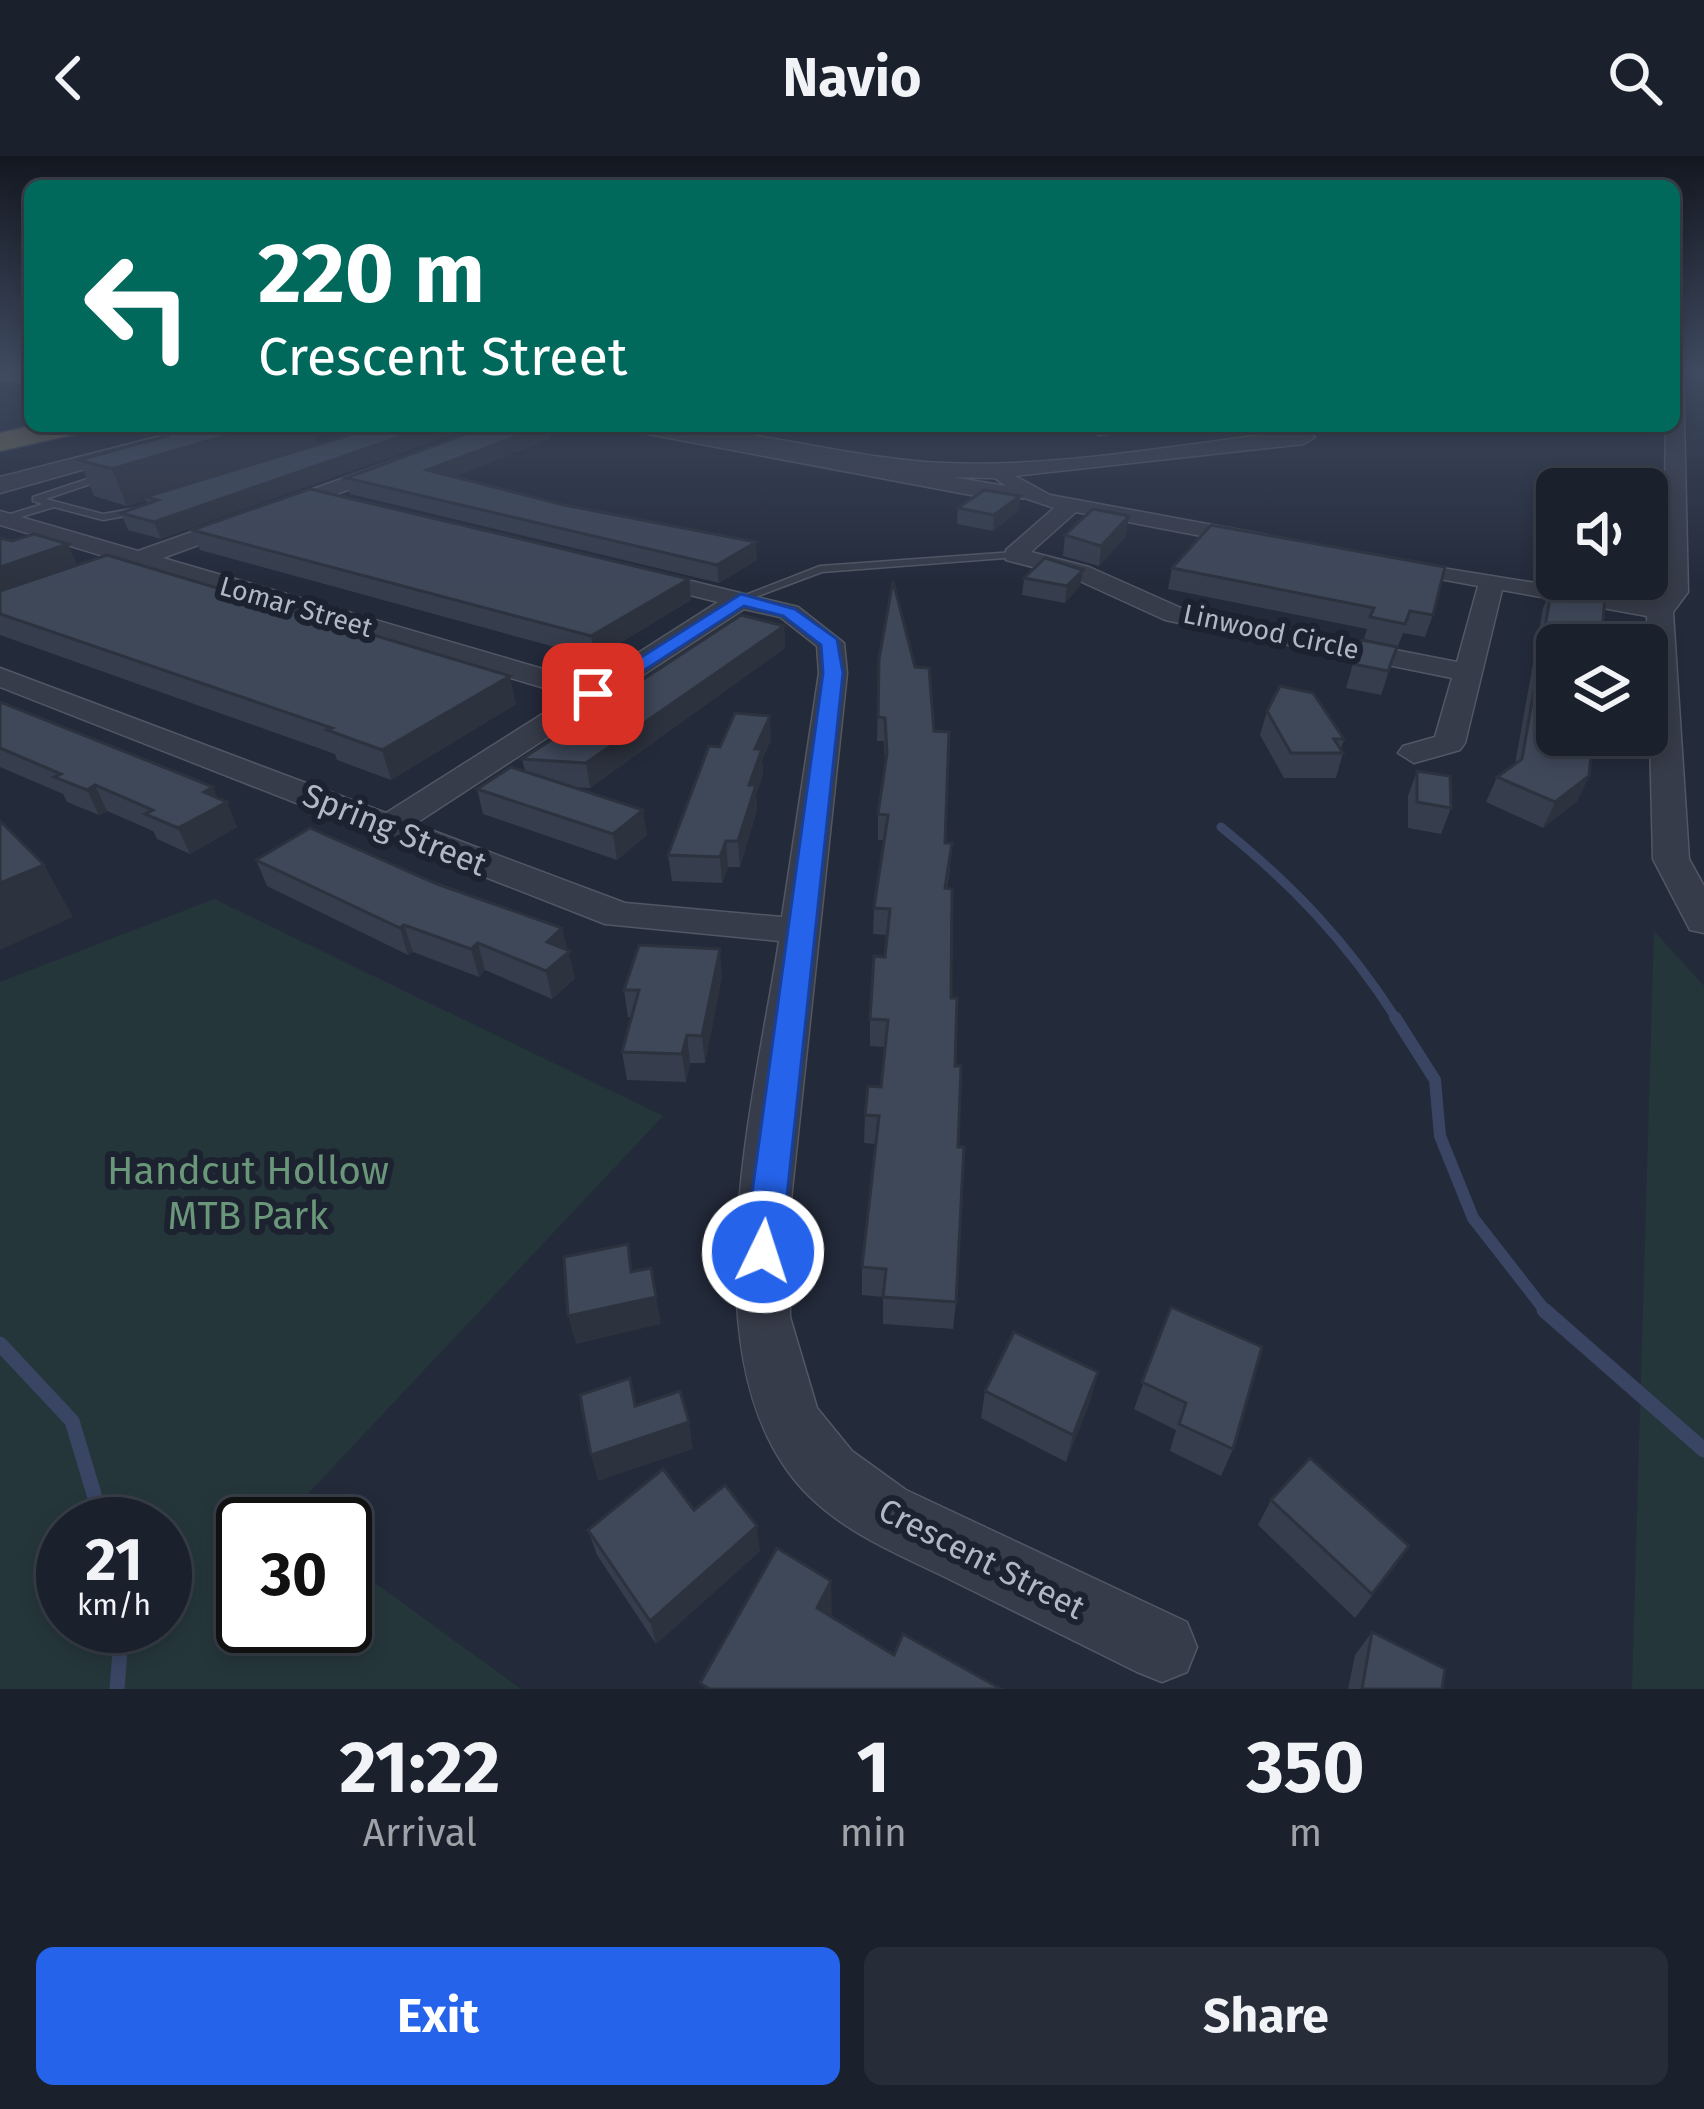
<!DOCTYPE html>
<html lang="en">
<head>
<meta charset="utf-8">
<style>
  :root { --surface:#1a202c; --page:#272d38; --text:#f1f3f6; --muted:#9fa3a9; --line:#383e48; --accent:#2563eb }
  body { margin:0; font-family:"Fira Sans",sans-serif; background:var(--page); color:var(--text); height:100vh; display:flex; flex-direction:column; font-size:45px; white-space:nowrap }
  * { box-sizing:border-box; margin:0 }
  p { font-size:39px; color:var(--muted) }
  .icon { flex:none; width:66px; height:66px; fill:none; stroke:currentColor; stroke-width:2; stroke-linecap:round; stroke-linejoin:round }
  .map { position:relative; height:1533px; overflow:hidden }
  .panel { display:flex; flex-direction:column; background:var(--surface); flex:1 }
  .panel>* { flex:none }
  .banner { position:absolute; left:24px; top:24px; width:1656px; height:252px; border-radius:18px; box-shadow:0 6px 18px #0003,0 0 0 3px var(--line); background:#00695c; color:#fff; overflow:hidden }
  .controls { position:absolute; left:1536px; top:312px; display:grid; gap:24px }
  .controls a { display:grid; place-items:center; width:132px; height:132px; border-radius:18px; background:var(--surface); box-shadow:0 6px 18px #0003,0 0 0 3px var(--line); font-size:60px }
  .speed { position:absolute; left:36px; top:1341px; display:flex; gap:24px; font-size:60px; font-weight:700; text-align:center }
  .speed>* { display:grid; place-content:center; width:156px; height:156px; border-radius:50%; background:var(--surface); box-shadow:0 6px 18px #0003,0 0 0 3px var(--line); line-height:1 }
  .speed small { font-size:30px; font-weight:400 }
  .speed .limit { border:6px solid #111; border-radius:18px; background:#fff; color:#111 }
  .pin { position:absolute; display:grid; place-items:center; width:102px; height:102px; color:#fff; margin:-51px; border-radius:24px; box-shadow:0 6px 18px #0006 }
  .me { position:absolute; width:132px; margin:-66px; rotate:4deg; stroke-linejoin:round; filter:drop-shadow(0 0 9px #0008) }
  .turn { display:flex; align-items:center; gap:42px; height:252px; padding:0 36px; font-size:54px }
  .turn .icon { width:156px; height:156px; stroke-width:2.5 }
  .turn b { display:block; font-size:84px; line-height:102px }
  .eta { display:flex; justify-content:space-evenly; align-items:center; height:204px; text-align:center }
  .eta b { font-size:72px; font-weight:700; line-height:84px }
  .button { display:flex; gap:24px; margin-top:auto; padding:24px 36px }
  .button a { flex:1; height:138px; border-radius:18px; background:var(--accent); color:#fff; font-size:48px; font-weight:700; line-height:138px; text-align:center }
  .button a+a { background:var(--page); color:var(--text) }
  header { display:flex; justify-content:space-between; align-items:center; height:156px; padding:0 36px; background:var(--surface); font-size:54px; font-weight:700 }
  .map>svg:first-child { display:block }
  .green { fill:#25363b; fill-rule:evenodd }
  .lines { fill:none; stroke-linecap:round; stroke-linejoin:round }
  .stream-far2 { stroke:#394563; stroke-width:9 }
  .stream-far1 { stroke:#394563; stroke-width:12 }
  .stream { stroke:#394563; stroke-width:15 }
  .service-casing { stroke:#525765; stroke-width:3 }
  .minor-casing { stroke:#525765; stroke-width:3 }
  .tertiary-casing { stroke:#525765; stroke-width:3 }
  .motorway-casing { stroke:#3f4452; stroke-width:3 }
  .service { fill:#373c4a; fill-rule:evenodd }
  .minor { fill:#373c4a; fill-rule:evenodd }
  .tertiary { fill:#373c4a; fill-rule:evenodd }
  .motorway { fill:#706854; fill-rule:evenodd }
  .wall { fill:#363e4d }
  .shaded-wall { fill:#2c323e }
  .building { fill:#3f4859; stroke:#2c323e; stroke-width:3 }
  .route { fill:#2563eb; stroke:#184099; stroke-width:3 }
  .labels { text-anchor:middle; stroke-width:12; stroke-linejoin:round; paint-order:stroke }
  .far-street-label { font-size:27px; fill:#b2b7c6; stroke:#1c222f }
  .street-label { font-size:33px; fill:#b2b7c6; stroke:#1c222f }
  .near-park-label { font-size:39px; fill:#6a9679; stroke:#1c222f }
</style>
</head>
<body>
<header><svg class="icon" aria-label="back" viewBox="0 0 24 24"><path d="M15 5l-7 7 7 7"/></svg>Navio<svg class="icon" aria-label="search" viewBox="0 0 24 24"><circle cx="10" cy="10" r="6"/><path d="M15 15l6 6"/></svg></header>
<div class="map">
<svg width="1704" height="1533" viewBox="0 0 1704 1533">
  <rect width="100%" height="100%" fill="#232a3a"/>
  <g class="green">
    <path d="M214,743L663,960L286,1361L293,1368H243V1470H345V1405L521,1533H0V826ZM63,1368H165V1470H63Z"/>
    <polygon points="1654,775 1704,830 1704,1533 1632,1533"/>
  </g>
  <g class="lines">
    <path class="stream-far2" d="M1221,671C1292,728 1348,787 1397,864"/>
    <polyline class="stream-far1" points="1395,861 1435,924 1440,980 1473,1062 1547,1157"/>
    <g class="stream">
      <polyline points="1544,1154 1704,1294"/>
      <polyline points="0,1188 72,1265 103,1368"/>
      <polyline points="117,1533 122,1470"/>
    </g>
    <defs>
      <g id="service">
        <polygon points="1135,270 1165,270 1099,279 1095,276"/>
        <polygon points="1281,270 1291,270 1308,281 1301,283"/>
        <polygon points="108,316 111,321 46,343 103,358 144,351 148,352 148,356 103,364 54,351 8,365 0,365 0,361 43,348 33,345 33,341"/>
        <polygon points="1014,396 1019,399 1018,401 822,416 745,445 735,443 820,410"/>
      </g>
      <g id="minor">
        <polygon points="1674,215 1683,215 1688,436 1673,456 1689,703 1704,730 1704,777 1690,774 1653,703 1647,460 1502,434 1465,587 1460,594 1414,607 1398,597 1403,590 1435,581 1452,522 1165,464 1071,421 1006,404 1006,394 1054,352 1025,342 992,343 605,270 645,270 1006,330 985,315 995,309 1050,339 1267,379 1267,389 1259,391 1076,356 1031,396 1089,411 1181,452 1457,506 1478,430 1386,413 1386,403 1654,446 1663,435 1666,270 1674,270"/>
        <path d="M395,304L405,310L402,314L163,402L591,527L718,446L629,424L626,419L638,412L798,451L844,487L847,517L789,1063L790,1161L817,1252L852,1295L906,1334L1187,1466L1197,1491L1187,1516L1162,1526L1137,1516C1075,1485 1012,1454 949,1423C900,1399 847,1378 808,1339C682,1212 755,943 779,785L605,768L0,531V512L386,657L571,540L0,369V355L138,395ZM744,453L780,461L817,490L819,517L782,761L625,747L415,668Z"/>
      </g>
      <g id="tertiary">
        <polygon points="200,270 237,270 0,337 0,321"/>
        <path d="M652,270C751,270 846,303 945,307C1063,312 1186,287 1304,274L1315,281L1304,288L995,322L939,321L663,277Z"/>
      </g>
      <g id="motorway">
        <polygon points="0,215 30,215 30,228 0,224"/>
        <polygon points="30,270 88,270 84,276 0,295 0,277"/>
      </g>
    </defs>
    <use href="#service" class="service-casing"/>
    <use href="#minor" class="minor-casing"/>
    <use href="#tertiary" class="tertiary-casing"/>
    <use href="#motorway" class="motorway-casing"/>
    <use href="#service" class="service"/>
    <use href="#minor" class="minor"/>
    <use href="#tertiary" class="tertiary"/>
    <use href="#motorway" class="motorway"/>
  </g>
  <g class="wall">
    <polygon points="165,270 161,383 128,374 121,357 148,348 146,344 127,350 94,340 79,304 160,282 156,272"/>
    <polygon points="487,270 548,270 550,283 453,321 757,404 719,427 350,338 346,322"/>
    <polygon points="958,352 1019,355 993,375 957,368"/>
    <polygon points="192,374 689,423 691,444 595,502 200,394"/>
    <polygon points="1065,379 1126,380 1099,410 1063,400"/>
    <polygon points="0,382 78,409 516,548 391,624 337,604 335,598 0,479"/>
    <polygon points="1172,412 1433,459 1425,481 1403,477 1398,490 1364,483 1367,473 1168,433"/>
    <polygon points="1024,422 1080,430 1065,447 1022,439"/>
    <polygon points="1552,431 1589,620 1577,645 1543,672 1486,646 1497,621 1515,608 1543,452"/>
    <polygon points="784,470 785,492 590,632 572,631 647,679 617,704 483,658 477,633 525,615 522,603"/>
    <polygon points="1397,491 1381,539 1346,532 1353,508"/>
    <polygon points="879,503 934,575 945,687 950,713 947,732 958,991 956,1146 953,1173 883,1168 883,1141 862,1139 862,1111 876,988 864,987 865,959 881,931 885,891 870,890 870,863 885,801 887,779 873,778 874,752 884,684 878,684 878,658 885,607 884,585 877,585"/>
    <polygon points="0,546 213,631 217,642 237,671 190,698 157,683 153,675 107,655 99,659 67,646 63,638 0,611"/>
    <polygon points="1267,555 1344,583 1341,593 1343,597 1336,622 1284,622 1260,579"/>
    <polygon points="771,584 762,604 763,618 756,639 757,654 740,711 728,711 722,727 672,725 668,699 720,591"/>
    <polygon points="1417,615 1451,652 1441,678 1408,672 1408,640"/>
    <polygon points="256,704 567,793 575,822 552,843 485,814 479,821 413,796 408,799 267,730"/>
    <polygon points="722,820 705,907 690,907 686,926 627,924 622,896 632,861 628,861 624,834"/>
    <polygon points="1171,1151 1233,1293 1221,1320 1170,1295 1176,1274 1134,1253"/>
    <polygon points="985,1235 1091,1243 1066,1306 981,1262"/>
    <polygon points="1271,1344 1391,1415 1355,1462 1258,1369"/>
    <polygon points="694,1354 760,1395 656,1488 597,1399 588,1374"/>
    <polygon points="1372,1476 1442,1533 1348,1533 1355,1499"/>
  </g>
  <g class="shaded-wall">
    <polygon points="258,270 312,270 318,288 145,341 146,344 127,350 112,313"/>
    <polygon points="431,270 477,270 161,383 154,366"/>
    <polygon points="544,270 548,270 550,283 430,330 427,314"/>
    <polygon points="1020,340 1019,355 993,375 994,359"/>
    <polygon points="1129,360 1126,380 1099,410 1101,390"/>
    <polygon points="756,386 757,404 719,427 717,409"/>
    <polygon points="68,388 79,412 0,440 0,411"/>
    <polygon points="1083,414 1080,430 1065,447 1067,430"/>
    <polygon points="689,423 691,444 595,502 591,480"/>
    <polygon points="784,470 785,492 590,632 586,607"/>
    <polygon points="510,520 516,548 391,624 382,594"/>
    <polygon points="770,560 771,584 762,604 763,618 756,639 757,654 740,711 738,685 755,593"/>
    <polygon points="1589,620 1577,645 1543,672 1555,646"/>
    <polygon points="95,629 107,655 99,659 87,634"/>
    <polygon points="213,631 220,649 227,646 237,671 190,698 178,672 204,636"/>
    <polygon points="643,654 647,679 617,704 613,678"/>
    <polygon points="726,685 728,711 722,727 720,701"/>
    <polygon points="44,709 73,761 0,794 0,727"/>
    <polygon points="404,769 413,796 408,799 400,772"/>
    <polygon points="562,772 575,822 552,843 546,815 547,786"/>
    <polygon points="478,787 485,814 479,821 471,793"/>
    <polygon points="720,793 722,820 705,907 702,880"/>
    <polygon points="687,879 690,907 686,926 682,898"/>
    <polygon points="651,1112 661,1168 576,1188 568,1160"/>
    <polygon points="1098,1216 1091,1243 1066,1306 1073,1279"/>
    <polygon points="689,1266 693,1293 598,1325 591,1299"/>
    <polygon points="757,1370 760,1395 656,1488 650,1465"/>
    <polygon points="831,1425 832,1461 817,1452"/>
  </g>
  <g class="building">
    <polygon points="165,270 258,270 112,313 79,304 167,280 156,272"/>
    <polygon points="379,270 431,270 154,366 121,357 158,344 145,341"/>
    <polygon points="487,270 544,270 427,314 564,349 756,386 717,409 346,322"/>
    <polygon points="310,333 689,423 591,480 192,374"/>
    <polygon points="984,334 1020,340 994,359 958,352"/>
    <polygon points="1093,353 1129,360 1101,390 1065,379"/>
    <polygon points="1211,369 1445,411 1433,459 1410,455 1405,468 1370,461 1374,452 1172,412"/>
    <polygon points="34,378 68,388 0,411 0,382 12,385"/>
    <polygon points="107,399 510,520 382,594 327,574 332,572 0,458 0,435"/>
    <polygon points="1045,402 1083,414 1067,430 1024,422"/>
    <polygon points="893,425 915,511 929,512 934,575 949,576 945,687 952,687 945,732 952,733 951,842 957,842 955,910 961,910 958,991 964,991 956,1146 883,1141 886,1113 862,1111 879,960 865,959 868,930 881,931 888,864 870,863 874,800 885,801 890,753 874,752 888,659 878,658 887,597 885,562 878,561 879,503"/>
    <polygon points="1552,431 1605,440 1601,489 1557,489 1557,579 1593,579 1589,620 1555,646 1497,621 1522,603"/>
    <polygon points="741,459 784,470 586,607 522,603"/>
    <polygon points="1362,484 1397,491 1388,515 1353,508"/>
    <polygon points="1280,530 1313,537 1344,583 1334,583 1343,597 1291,597 1267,555"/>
    <polygon points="0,546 191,622 213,631 204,636 227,646 178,672 145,658 153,654 95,629 87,634 54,621 61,618 0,592"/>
    <polygon points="735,557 770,560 755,593 762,593 749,629 756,629 738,685 726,685 720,701 668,699 709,590 720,591"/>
    <polygon points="511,611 643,654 613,678 477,633"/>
    <polygon points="1417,615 1450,620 1451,652 1417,646"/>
    <polygon points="0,665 44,709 0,727"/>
    <polygon points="310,672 437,728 562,772 547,786 570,795 546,815 478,787 471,793 404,769 400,772 256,704"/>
    <polygon points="639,789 720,793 702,880 687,879 682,898 622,896 639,834 624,834"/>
    <polygon points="628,1088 631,1116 651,1112 656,1141 568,1160 564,1101"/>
    <polygon points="1171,1151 1262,1191 1233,1293 1179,1268 1186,1247 1142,1226"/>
    <polygon points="1014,1176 1098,1216 1073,1279 985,1235"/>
    <polygon points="630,1222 635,1250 680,1235 689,1266 591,1299 580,1239"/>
    <polygon points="1310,1302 1409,1390 1372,1438 1271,1344"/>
    <polygon points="663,1313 694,1354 725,1329 757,1370 650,1465 588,1374"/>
    <polygon points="777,1392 831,1425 817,1452 894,1499 903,1478 1001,1533 709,1533 700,1527"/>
    <polygon points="1372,1476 1445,1513 1442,1533 1362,1533"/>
  </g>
  <linearGradient id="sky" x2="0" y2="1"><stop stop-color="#131720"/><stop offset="0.5" stop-color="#3f4a60"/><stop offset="1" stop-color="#3f4a60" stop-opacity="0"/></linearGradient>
  <rect width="1704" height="429" fill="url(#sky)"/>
  <polygon class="route" points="741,438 795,453 837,483 843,517 781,1096 776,1107 763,1111 750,1107 744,1096 823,517 821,489 783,460 744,450 601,542 583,538"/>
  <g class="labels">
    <g class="far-street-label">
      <text transform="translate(296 451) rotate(16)" y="9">Lomar Street</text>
      <text transform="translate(1271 476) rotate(12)" y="9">Linwood Circle</text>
    </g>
    <g class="street-label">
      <text transform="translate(395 673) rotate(22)" y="12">Spring Street</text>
      <text transform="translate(982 1402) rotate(27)" y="12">Crescent Street</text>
    </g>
    <g class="near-park-label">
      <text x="248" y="1028">Handcut Hollow<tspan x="248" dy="45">MTB Park</tspan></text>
    </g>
  </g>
</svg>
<div class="controls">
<a><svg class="icon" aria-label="sound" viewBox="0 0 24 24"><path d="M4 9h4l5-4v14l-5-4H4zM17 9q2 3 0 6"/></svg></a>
<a><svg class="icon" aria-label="layers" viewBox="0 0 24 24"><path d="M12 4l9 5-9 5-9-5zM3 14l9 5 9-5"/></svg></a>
</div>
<div class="speed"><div>21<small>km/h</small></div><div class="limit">30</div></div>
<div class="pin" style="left:593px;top:538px;background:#d93025"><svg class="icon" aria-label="arrive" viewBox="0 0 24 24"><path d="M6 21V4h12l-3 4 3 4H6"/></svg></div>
<svg class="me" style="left:763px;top:1096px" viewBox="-20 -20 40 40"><circle r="17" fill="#2563eb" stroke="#fff" stroke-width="3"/><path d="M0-11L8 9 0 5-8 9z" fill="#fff"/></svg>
<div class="banner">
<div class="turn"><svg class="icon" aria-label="left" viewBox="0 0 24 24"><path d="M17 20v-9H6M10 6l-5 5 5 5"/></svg><div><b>220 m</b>Crescent Street</div></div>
</div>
</div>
<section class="panel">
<div class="eta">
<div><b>21:22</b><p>Arrival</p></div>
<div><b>1</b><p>min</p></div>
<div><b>350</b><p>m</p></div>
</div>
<div class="button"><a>Exit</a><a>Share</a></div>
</section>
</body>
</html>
